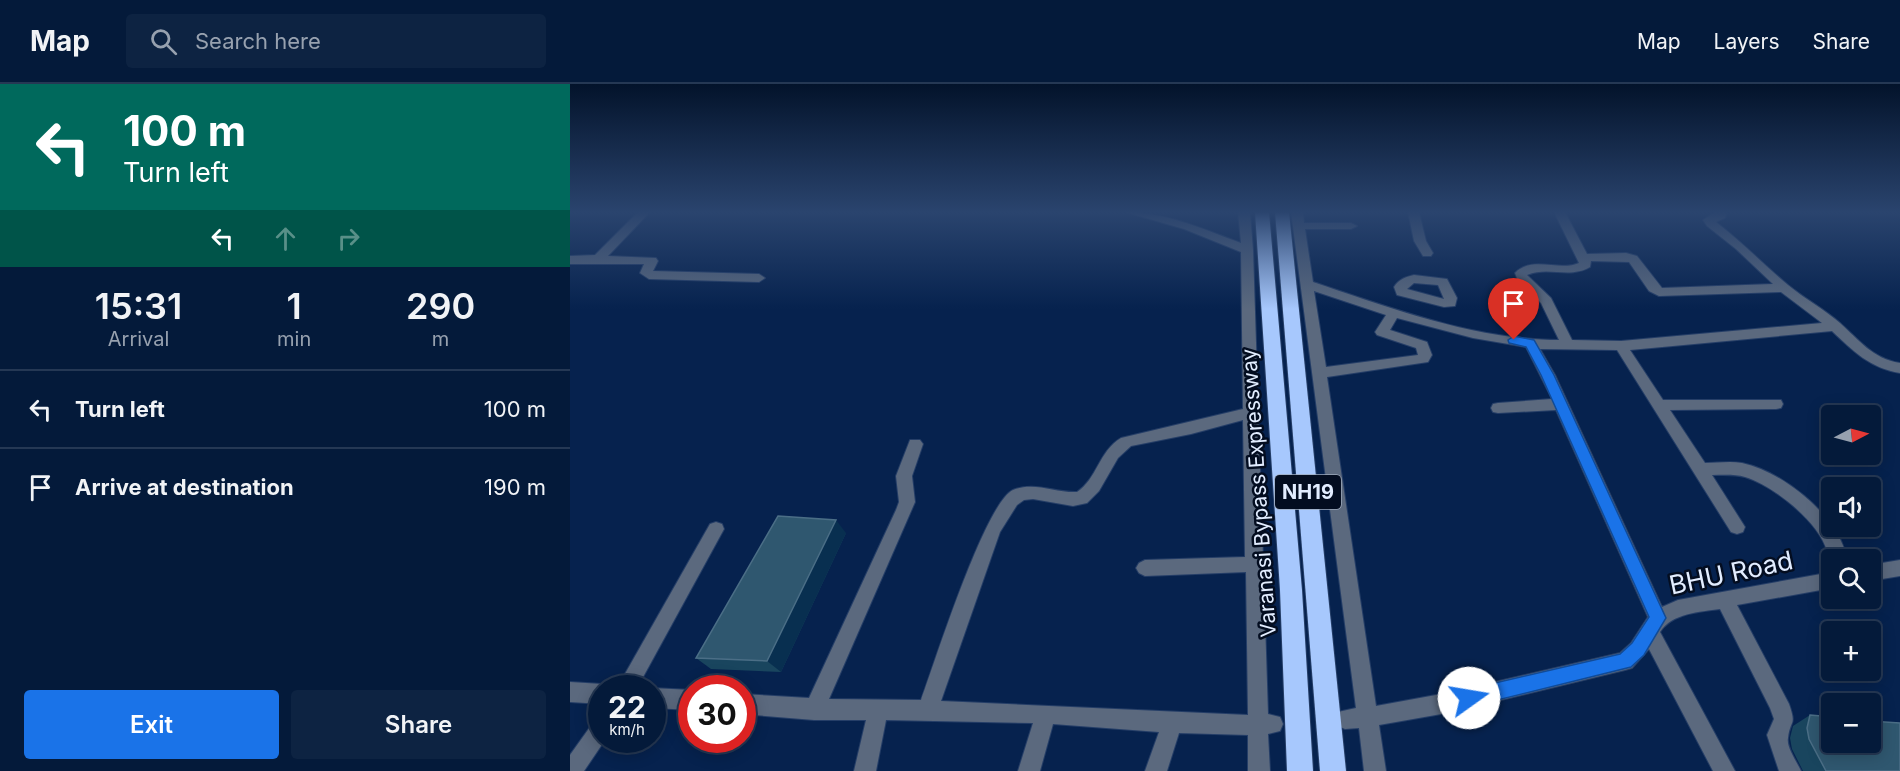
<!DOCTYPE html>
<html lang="en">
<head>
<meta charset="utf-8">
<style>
  :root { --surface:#041a3a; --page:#0d2342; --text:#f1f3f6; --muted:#97a1af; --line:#253854; --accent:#1a73e8 }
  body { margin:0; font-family:Inter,sans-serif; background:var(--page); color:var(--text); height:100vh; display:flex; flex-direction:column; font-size:22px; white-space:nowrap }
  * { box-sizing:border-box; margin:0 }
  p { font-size:20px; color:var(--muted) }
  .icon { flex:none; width:33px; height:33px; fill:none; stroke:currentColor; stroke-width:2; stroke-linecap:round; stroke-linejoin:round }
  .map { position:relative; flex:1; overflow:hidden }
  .drawer { display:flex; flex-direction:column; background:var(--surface); width:570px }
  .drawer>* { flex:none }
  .guide { background:#00695c; color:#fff; overflow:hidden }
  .needle { width:39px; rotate:84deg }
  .tools { position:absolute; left:1251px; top:321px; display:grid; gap:12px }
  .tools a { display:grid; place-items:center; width:60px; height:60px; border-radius:6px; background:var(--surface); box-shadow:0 3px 15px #0003,0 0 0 2px var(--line); font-size:30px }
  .speed { position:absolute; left:18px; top:591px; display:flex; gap:12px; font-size:30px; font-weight:700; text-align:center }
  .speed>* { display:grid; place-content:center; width:78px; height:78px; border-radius:50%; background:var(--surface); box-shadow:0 3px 15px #0003,0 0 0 2px var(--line); line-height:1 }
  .speed small { font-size:15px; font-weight:400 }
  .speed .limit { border:9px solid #d22; background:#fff; color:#111 }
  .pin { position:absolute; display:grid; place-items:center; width:51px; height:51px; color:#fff; margin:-62px -26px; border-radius:50% 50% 50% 0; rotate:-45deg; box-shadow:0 0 6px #0007 }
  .pin .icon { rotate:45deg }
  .me { position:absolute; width:66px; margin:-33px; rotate:77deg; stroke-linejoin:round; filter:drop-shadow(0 0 4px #0008) }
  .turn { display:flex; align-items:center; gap:21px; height:126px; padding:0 24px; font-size:27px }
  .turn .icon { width:78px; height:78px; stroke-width:2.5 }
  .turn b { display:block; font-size:42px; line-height:51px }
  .lanes { display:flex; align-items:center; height:57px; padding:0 24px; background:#0003; justify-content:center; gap:30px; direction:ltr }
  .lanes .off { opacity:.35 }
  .eta { display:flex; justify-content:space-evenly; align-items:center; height:102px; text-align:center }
  .eta b { font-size:36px; font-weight:600; line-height:42px }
  .action { display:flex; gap:12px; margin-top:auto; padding:12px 24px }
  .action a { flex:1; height:69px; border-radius:6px; background:var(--accent); color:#fff; font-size:24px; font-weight:600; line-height:69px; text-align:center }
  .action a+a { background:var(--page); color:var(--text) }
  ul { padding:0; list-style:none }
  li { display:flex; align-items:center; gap:18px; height:78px; padding:0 24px; border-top:2px solid var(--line) }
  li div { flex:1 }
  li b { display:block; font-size:22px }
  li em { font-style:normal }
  header { display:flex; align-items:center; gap:36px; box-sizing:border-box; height:84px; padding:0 30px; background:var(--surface); border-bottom:2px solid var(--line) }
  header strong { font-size:28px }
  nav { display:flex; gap:33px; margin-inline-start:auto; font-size:21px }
  .search { width:420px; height:54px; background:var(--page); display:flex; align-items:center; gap:15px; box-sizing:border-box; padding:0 21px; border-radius:6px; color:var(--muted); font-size:22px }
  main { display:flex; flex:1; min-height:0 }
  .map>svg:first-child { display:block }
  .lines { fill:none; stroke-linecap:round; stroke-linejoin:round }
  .minor-casing { stroke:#253e67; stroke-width:2 }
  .highway-casing { stroke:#253e67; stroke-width:2 }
  .minor { fill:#5b697e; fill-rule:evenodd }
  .highway { fill:#a7c8fd; fill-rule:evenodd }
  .wall { fill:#19455e }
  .shaded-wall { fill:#082f50 }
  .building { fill:#2f576f; stroke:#4b6e86; stroke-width:1.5 }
  .route { fill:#1a73e8; stroke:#114b97; stroke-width:1.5 }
  .labels { text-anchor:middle; stroke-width:5; stroke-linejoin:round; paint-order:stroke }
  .shield { fill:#030d20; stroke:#9faabc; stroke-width:1.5 }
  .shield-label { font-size:20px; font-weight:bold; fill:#e2edff }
  .street-label { font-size:21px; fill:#e2edff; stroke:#030d20 }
  .near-street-label { font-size:26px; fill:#e2edff; stroke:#030d20 }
</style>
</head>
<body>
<header>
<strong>Map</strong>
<div class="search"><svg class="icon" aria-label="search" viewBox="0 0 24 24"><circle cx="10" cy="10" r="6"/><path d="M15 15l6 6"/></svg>Search here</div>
<nav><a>Map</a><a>Layers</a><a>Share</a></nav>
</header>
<main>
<section class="drawer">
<div class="guide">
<div class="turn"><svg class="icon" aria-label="left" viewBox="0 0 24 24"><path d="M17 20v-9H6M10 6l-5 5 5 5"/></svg><div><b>100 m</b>Turn left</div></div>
<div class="lanes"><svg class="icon" aria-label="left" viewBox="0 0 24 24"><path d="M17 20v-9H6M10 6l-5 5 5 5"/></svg><svg class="icon off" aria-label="ahead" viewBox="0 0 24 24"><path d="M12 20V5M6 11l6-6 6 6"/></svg><svg class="icon off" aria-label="right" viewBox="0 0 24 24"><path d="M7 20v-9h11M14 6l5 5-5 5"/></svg></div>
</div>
<div class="eta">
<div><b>15:31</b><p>Arrival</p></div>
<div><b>1</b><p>min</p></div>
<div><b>290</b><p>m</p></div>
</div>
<ul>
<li><svg class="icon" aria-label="left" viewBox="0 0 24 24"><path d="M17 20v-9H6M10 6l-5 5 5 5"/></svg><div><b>Turn left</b></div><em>100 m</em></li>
<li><svg class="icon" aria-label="arrive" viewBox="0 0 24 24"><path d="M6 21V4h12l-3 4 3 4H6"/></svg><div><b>Arrive at destination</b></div><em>190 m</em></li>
</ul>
<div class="action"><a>Exit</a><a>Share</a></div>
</section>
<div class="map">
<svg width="1330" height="687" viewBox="0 0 1330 687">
  <rect width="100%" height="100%" fill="#06224e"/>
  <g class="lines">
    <defs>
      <g id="minor">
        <polygon points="68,128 80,128 38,172 86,174 88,177 83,187 189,190 195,194 189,198 79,195 70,189 74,180 0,180 0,172 25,171"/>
        <path d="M555,128C595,128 633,145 671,159L668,128H680L683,166L698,630L710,633L713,640L710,647L698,650L700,687H678V651L609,649L597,687H575L589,648L483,640L470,687H448L463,639L316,636L306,687H284L296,636H244L172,630V610L239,614L326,426L329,418L326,392L340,356H350L353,360L342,392L345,418L259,615L351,616C364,581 415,419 443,406C464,397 485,409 507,408C527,395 529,367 551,354L673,325L671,168L614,145ZM673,336L675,473L575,476L569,479L566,484L569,489L575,492L676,488L678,631L371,617L430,448L447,421L454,416L463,415L503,422L517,419L529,407L548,374L561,362L621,350Z"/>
        <path d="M721,128H733L734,139H781L787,142L781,145H735L743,198C821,224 905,256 989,256L971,219L948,197L945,189C962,171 990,188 1009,179L984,128H995L1017,170L1056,169L1067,172L1092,204L1203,200L1166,165L1137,142L1133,136L1145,128H1157L1155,134L1146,138C1172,158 1194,181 1218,201C1235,215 1254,225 1270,239C1289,256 1303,275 1330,279V289C1300,284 1283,267 1262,247L1060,266L1093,316H1211L1213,320L1211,324L1206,325L1100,326L1135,379C1147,379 1160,377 1172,379C1213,388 1263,429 1275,467L1271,476H1262V483L1256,481L1253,476L1257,467C1249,438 1204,402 1175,393C1165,390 1153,391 1142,391L1175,443L1173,448L1167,450L1161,448L1047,266L970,265L985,291L1092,523L1108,516L1262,488V504L1167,521L1219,620C1227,643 1220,635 1218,654C1216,663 1227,678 1231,687H1209L1197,651L1204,635L1200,624L1150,525C1130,528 1102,529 1090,548L1165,687H1143L1079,565L1062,584L1055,586L877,629L809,641L816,687H794L789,644L775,645L768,642L765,635L768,628L786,624ZM1021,177L1059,178L1079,207L1089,212L1211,208L1252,239L1051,257L1002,256L981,214L957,191C978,182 1000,195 1020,183ZM744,207L816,231L805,248L807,251L846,264L848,271L756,283ZM827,234L903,254L956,263L982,315L928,319L923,320L921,324L923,328L928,329L986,326L1078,533L1061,559L1050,569L877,609L806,622L757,293L858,278L862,271L857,258L820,246Z"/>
        <polygon points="838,128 849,128 856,157 863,169 861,172 853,172 844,157"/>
        <path d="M844,191L877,195L887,214L885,222L874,223L827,211L824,203C829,195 836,193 844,191ZM844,199L868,201L874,215L837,205Z"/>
        <polygon points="146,438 152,440 154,445 67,604 47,604 140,440"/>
        <polygon points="1330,476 1330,492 1300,497 1300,481"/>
        <polygon points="0,598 32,600 40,604 32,604 32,620 0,618"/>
        <polygon points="82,604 122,606 122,626 82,624"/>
        <polygon points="32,633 32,656 35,656 14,687 0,687 0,671 25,636"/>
      </g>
      <g id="highway">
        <polygon points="685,128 699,128 732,506 743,687 717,687 710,506"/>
        <polygon points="705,128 719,128 776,687 750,687"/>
      </g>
    </defs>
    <use href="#minor" class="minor-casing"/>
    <use href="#highway" class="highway-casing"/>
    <use href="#minor" class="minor"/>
    <use href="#highway" class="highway"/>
  </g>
  <g class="wall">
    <polygon points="276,449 211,588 141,585 126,574"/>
    <polygon points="1240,631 1330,687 1233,687 1222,665 1220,654 1223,642"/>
  </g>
  <polygon class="shaded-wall" points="266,436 276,449 211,588 197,577"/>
  <g class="building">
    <polygon points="208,432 266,436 197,577 126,574"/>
    <polygon points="1240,631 1262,633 1262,658 1300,658 1300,637 1330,639 1330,687 1256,687 1239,655 1237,644"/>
  </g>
  <linearGradient id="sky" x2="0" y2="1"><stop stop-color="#03132b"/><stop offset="0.57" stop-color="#2a446e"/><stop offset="1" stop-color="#2a446e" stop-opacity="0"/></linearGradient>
  <rect width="1330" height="225" fill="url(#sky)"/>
  <polygon class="route" points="944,252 964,256 984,291 1096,534 1074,571 1061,583 899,623 893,620 890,614 893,607 899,605 1050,570 1062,559 1079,533 971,291 956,263 939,259 938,256"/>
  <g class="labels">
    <rect class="shield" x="705" y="391" width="66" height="34" rx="4.5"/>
    <g class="shield-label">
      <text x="738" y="415">NH19</text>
    </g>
    <g class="street-label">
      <text transform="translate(689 409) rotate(-94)" y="7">Varanasi Bypass Expressway</text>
    </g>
    <g class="near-street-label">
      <text transform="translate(1161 489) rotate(-12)" y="9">BHU Road</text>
    </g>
  </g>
</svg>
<div class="tools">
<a><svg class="needle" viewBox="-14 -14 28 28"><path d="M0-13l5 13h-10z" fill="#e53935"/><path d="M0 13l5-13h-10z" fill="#97a1af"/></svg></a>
<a><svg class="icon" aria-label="sound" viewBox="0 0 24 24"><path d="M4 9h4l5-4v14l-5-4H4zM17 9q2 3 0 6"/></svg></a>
<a><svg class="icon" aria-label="search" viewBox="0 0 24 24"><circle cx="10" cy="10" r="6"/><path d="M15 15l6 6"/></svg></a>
<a>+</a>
<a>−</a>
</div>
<div class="speed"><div>22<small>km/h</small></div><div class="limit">30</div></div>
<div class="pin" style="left:944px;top:256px;background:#d93025"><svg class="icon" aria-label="arrive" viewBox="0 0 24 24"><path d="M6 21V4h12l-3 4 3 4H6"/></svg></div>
<svg class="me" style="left:899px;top:614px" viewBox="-20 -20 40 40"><circle r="19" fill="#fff"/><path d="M0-13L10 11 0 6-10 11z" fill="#1a73e8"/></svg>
</div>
</main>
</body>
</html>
